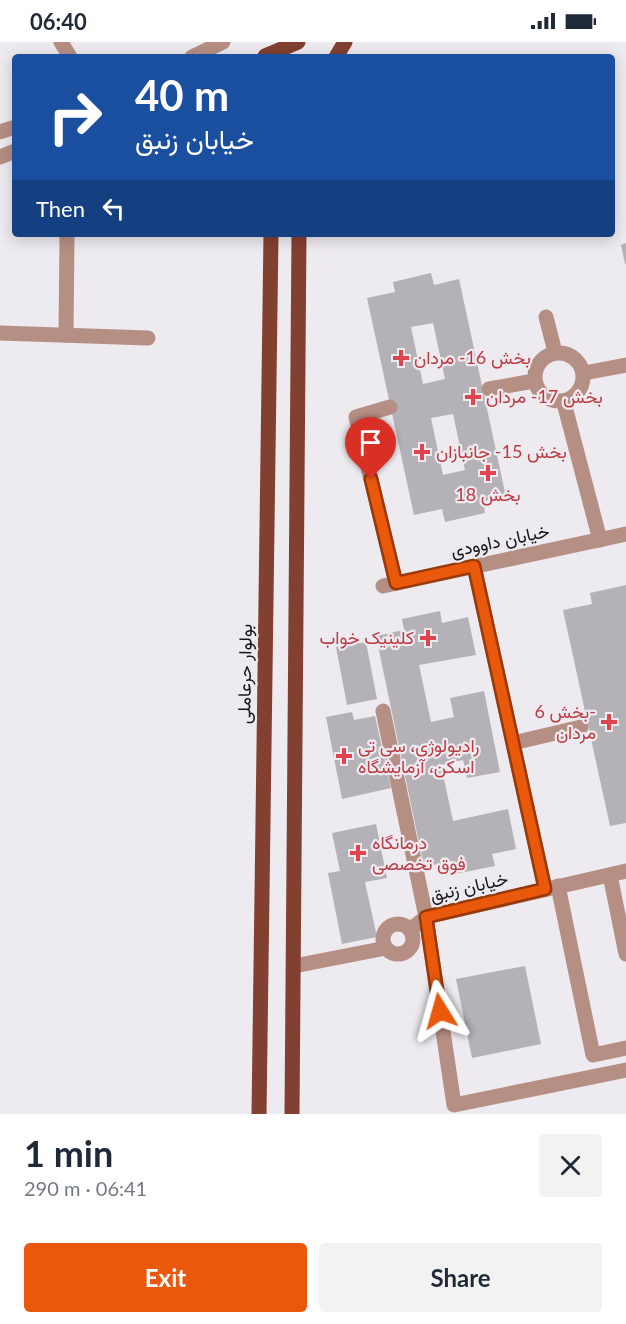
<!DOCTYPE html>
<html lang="en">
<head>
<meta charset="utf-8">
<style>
  :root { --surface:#fff; --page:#f2f2f3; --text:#1f2937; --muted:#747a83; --accent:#ea580c }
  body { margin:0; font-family:Lato,Vazirmatn,sans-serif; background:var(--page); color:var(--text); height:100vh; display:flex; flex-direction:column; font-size:22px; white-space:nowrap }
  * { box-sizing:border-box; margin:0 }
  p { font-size:20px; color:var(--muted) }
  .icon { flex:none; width:33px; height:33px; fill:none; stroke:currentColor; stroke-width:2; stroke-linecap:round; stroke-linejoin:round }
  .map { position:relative; height:1072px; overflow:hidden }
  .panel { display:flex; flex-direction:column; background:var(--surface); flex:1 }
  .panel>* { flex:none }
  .hud { position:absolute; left:12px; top:12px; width:603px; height:183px; border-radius:6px; box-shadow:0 3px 15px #0003; background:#1a4fa0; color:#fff; overflow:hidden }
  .pin { position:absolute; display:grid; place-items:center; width:51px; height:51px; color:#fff; margin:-62px -26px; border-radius:50% 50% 50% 0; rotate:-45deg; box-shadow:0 0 6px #0007 }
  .pin .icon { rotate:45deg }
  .me { position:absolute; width:66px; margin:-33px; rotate:352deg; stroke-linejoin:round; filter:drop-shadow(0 0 4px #0008) }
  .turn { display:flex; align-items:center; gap:21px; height:126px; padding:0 24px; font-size:27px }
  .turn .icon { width:78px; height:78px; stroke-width:2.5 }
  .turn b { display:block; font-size:42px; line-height:51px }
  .then { display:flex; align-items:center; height:57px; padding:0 24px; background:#0003; gap:12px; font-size:22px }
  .round { display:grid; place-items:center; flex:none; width:63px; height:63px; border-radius:6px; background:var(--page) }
  .head { display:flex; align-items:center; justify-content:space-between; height:102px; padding:0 24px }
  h1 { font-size:36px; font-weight:700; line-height:45px }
  .button { display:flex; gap:12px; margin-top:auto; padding:12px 24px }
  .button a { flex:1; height:69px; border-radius:6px; background:var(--accent); color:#fff; font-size:24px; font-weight:700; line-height:69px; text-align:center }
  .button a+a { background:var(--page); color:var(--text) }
  .status { display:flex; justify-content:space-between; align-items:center; height:42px; padding:0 30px; background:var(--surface); direction:ltr }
  .status svg { height:16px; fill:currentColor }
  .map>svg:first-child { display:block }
  .building { fill:#b4b1b7; fill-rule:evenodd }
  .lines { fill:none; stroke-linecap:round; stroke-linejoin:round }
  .minor { stroke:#b68f84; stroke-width:15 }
  .major { stroke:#824030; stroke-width:15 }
  .route-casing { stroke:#983908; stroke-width:15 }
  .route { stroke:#ea580c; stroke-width:10 }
  .health-dot { fill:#e0444e; stroke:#edeaf0; stroke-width:2 }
  .labels { text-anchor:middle; stroke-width:4.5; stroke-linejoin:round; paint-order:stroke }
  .health-label { font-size:18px; fill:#be3a42; stroke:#edeaf0; text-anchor:start }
  .street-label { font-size:18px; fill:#171618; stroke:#edeaf0 }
</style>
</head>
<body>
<div class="status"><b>06:40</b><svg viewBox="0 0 49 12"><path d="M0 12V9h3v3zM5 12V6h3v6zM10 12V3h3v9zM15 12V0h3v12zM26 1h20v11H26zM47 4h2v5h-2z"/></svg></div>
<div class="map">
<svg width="626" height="1072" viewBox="0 0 626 1072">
  <rect width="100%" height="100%" fill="#edeaf0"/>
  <g class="building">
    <polygon points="626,201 626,222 625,222 621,203"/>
    <path d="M431,231L434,243L459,237L506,455L483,459L485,471L445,480L442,467L414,473L367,256L395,250L393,240ZM433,281L445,337L423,342L411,285ZM453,372L465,428L443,433L431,376Z"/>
    <polygon points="626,543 626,781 610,784 563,568 592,562 590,551"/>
    <polygon points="440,569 442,581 468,575 476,613 419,623 431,680 454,675 450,656 484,649 500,730 467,736 463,718 441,723 453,779 508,767 516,807 492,812 495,824 455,832 452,819 424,825 376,594 404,588 402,577"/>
    <polygon points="366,600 377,657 347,663 336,605"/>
    <polygon points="352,670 354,678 375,674 391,746 342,757 326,675"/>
    <polygon points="376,782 387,836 365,840 377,895 342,902 328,831 340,829 332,791"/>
    <polygon points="525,924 541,1002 472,1016 456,937"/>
  </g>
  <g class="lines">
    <g class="minor">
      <polyline points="61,0 70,15"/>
      <polyline points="192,15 223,0"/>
      <polyline points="0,90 15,85"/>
      <polyline points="0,115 15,109"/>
      <polyline points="546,275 555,310"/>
      <polyline points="0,291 148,296"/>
      <polyline points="66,293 67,192"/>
      <circle cx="559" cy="335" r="24"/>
      <polyline points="584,331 626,323"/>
      <polyline points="489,347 534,339"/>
      <polyline points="564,361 600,498"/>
      <polyline points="390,365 356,375 396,541"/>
      <polyline points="474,524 545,847"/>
      <polyline points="383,544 626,492"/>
      <polyline points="383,669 426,875 454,1063 626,1028"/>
      <polyline points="513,701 581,685"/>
      <polyline points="610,833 626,912"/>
      <polyline points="558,844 593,1013 626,1006"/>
      <circle cx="398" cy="897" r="15"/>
      <polyline points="411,887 426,875 626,829"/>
      <polyline points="294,924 386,906"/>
    </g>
    <g class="major">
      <polyline points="265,14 298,0"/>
      <polyline points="336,15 345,0"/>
      <polyline points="259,1072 271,192"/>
      <polyline points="292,1072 299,192"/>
    </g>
  </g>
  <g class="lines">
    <defs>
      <polyline id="route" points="371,437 396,541 474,524 545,847 426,875 440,969"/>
    </defs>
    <use href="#route" class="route-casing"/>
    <use href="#route" class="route"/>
  </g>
  <g class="health-dot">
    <path d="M398 307h6v6h6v6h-6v6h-6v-6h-6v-6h6z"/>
    <path d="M470 346h6v6h6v6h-6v6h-6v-6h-6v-6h6z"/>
    <path d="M419 401h6v6h6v6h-6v6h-6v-6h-6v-6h6z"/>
    <path d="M485 422h6v6h6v6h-6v6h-6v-6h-6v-6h6z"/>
    <path d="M425 587h6v6h6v6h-6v6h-6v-6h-6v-6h6z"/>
    <path d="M606 671h6v6h6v6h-6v6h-6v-6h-6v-6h6z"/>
    <path d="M341 705h6v6h6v6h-6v6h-6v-6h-6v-6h6z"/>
    <path d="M355 802h6v6h6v6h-6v6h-6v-6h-6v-6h6z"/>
  </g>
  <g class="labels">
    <g class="health-label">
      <text x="414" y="322">بخش 16- مردان</text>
      <text x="486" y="361">بخش 17- مردان</text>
      <text x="436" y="416">بخش 15- جانبازان</text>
      <text x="488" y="459" text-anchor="middle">بخش 18</text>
      <text x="414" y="602" text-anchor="end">کلینیک خواب</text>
      <text x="596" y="676" text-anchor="end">بخش 6-<tspan x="596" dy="21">مردان</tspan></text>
      <text x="358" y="710">رادیولوژی، سی تی<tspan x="358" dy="21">اسکن، آزمایشگاه</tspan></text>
      <text x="372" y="807">درمانگاه<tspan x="372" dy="21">فوق تخصصی</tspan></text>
    </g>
    <g class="street-label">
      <text transform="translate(500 499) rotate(-12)" y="6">خیابان داوودی</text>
      <text transform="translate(245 632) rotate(-89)" y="6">بولوار حرعاملی</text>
      <text transform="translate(469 845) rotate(-13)" y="6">خیابان زنبق</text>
    </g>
  </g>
</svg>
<div class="pin" style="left:371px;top:437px;background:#d93025"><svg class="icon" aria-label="arrive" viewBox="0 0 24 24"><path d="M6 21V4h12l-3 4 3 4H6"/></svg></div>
<svg class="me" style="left:440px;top:969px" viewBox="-20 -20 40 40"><path d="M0-17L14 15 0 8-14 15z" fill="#ea580c" stroke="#fff" stroke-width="4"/></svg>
<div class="hud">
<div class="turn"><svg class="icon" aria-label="right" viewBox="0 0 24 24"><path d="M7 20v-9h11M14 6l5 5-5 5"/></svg><div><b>40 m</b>خیابان زنبق</div></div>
<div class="then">Then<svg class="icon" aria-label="left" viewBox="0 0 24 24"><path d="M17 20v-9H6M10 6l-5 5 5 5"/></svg></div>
</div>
</div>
<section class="panel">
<div class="head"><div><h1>1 min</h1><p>290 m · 06:41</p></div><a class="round"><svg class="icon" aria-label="close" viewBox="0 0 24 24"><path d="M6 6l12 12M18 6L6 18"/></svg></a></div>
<div class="button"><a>Exit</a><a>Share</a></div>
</section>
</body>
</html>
